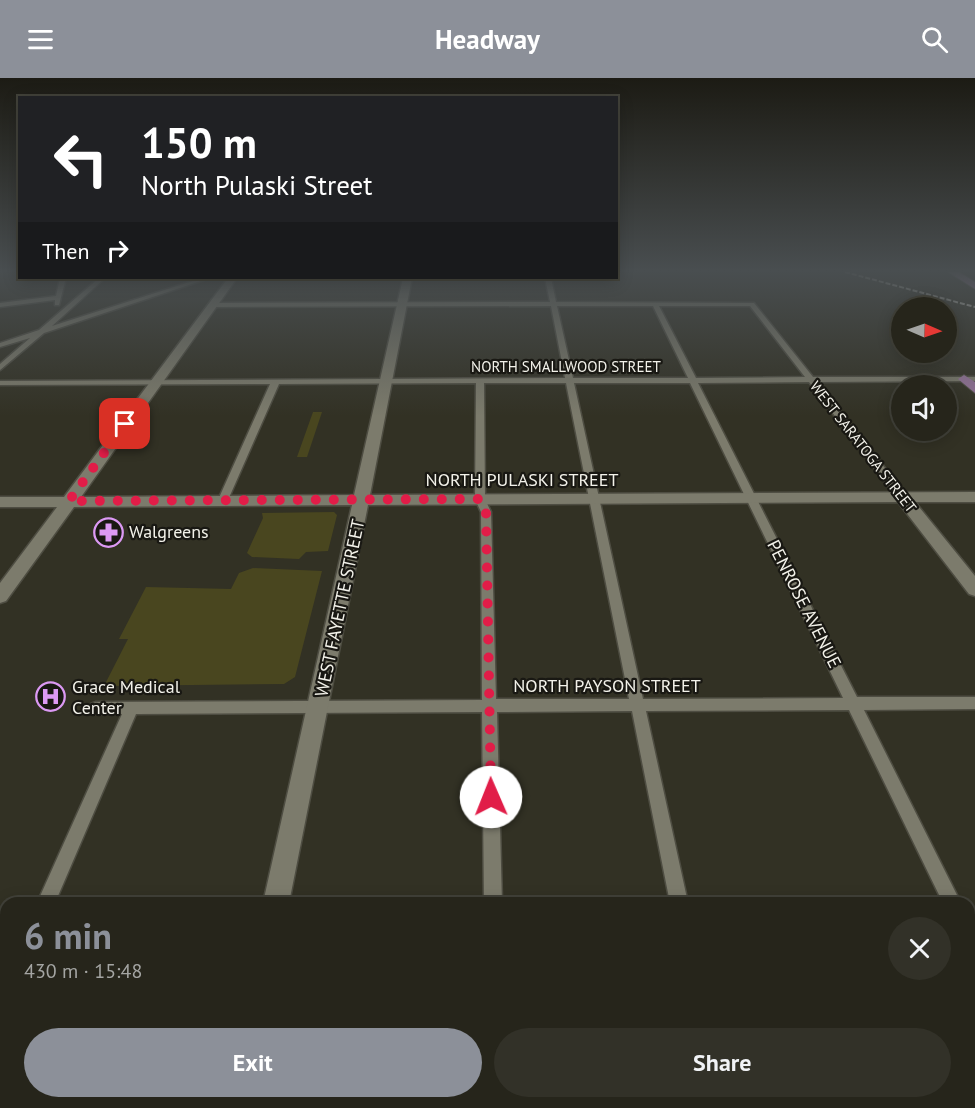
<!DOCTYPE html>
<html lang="en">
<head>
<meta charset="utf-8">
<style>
  :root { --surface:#26251b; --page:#323128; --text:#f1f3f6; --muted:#a4a5a3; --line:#42423a; --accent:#8c9099 }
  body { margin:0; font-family:"PT Sans",sans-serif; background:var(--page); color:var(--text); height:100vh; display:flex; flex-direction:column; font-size:22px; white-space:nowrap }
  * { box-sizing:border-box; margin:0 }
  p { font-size:20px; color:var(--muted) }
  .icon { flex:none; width:33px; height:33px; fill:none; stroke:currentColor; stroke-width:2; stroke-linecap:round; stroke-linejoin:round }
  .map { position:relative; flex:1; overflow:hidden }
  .panel { position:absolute; left:0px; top:819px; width:975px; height:212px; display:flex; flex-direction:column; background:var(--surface); border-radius:18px 18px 0 0; box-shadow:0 3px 15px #0003,0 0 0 2px var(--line) }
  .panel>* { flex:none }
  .banner { position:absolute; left:18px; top:18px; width:600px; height:183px; border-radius:0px; box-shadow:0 3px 15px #0003,0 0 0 2px var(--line); background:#202124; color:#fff; overflow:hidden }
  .needle { width:39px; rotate:92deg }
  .fabs { position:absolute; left:891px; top:219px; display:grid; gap:12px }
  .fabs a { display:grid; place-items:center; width:66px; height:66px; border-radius:50%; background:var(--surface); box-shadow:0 3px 15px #0003,0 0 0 2px var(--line); font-size:30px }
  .pin { position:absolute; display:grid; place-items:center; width:51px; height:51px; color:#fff; margin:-26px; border-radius:12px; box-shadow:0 3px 9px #0006 }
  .me { position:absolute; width:66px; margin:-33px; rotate:359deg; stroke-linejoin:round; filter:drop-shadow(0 0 4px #0008) }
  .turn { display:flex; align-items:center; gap:21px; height:126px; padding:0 24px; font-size:27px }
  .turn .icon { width:78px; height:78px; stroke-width:2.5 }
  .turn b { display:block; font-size:42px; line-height:51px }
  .then { display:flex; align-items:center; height:57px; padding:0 24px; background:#0003; gap:12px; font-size:22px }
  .round { display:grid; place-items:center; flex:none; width:63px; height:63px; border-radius:32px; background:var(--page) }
  .summary { display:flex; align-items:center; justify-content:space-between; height:102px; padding:0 24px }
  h1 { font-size:36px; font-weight:800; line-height:45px; color:var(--accent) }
  .primary-button { display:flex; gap:12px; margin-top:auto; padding:12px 24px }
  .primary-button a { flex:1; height:69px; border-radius:36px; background:var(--accent); color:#fff; font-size:24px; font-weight:800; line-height:69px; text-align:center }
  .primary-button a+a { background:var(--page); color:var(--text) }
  header { display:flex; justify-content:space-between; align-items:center; height:78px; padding:0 24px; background:var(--accent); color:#fff; font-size:27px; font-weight:800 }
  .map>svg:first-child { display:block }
  .green { fill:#49461f }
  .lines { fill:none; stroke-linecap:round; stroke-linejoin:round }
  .street-casing { stroke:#4e4d42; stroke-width:3 }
  .secondary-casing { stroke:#4e4d42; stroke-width:3 }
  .primary-casing { stroke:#4e4d42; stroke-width:2 }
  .street { fill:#7c7b6c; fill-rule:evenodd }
  .secondary { fill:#7c7b6c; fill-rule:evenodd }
  .primary { fill:#96759b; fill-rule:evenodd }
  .rail { stroke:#c5c4bb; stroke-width:2; stroke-dasharray:5 2; stroke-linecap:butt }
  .route { stroke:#e11d48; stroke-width:10; stroke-dasharray:0 18 }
  .labels { text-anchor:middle; stroke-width:4.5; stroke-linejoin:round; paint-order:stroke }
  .far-street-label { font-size:15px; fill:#f3f2ea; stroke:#191813 }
  .street-label { font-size:18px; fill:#f3f2ea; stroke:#191813 }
  .poi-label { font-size:18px; fill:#f3f2ea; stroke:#191813; text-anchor:start }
</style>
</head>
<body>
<header><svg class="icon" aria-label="menu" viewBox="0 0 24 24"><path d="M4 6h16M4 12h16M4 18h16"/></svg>Headway<svg class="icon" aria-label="search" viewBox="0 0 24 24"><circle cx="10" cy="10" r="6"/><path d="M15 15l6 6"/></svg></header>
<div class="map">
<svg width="975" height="1030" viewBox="0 0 975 1030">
  <rect width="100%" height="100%" fill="#323124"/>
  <g class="green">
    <polygon points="313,334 322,334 307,379 297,379"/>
    <polygon points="334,434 337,437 328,473 306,474 299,481 252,479 247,475 263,440 262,435"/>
    <polygon points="253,490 322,493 295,599 284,606 104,608 128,561 119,561 146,509 231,511 239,495"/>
  </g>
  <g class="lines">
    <defs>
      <g id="street">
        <polygon points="60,200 66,200 59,227 55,227 55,222 0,229 0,225 56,218"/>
        <polygon points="99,200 105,200 52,248 202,200 210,200 44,255 0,292 0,286 30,260 0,269 0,265 39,252"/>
        <path d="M545,200H551L556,224L754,225L813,299H975V303L817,304L907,418V422H899L809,304L698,305L857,619H975V631L864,632L961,825H943L849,632L646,633L688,825H670L632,633L497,634L502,825H484L482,634L136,636L55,825H37L122,636H96L91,634L89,630L91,626L96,624L482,622L481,434L475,421L476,305L279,306L228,422L223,425L218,422L270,306L0,307V303L565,300L551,228L211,229L208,227L211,225L550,224ZM557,228H653L688,300H573ZM659,228H750L805,299L696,300ZM484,305H566L629,621H496L491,434L485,421ZM574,305H690L843,620L643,621Z"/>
        <polygon points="969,850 975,852 975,880 969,878"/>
        <polygon points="6,904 6,935 0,938 0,907"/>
        <rect x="484" y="1024" width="22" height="6"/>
        <polygon points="710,1024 732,1024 733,1030 711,1030"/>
      </g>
      <g id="secondary">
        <polygon points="228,200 237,200 81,419 354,417 403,200 412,200 370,417 975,414 975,424 915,424 975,498 975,518 969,516 898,424 368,427 289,825 263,825 352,427 74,429 6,523 0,525 0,505 57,429 0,429 0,419 64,419"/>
        <polygon points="215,1024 247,1024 245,1030 213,1030"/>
      </g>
      <g id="primary">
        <polygon points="948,194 959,194 975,204 975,211"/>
        <polygon points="964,297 975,304 975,315 958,301"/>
      </g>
    </defs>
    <use href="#street" class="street-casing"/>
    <use href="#secondary" class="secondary-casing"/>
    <use href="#primary" class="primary-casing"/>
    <use href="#street" class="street"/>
    <use href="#secondary" class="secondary"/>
    <use href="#primary" class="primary"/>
    <polyline class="rail" points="845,194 975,229"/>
  </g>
  <linearGradient id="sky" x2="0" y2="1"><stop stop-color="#1c1b14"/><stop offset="0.57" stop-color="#494e50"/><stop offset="1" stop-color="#494e50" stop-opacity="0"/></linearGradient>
  <rect width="975" height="338" fill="url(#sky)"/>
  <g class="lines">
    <polyline class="route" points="125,346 69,423 480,421 486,434 491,719"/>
  </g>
  <defs>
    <symbol id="pharmacy-ring" viewBox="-11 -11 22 22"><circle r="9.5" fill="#191813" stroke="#dc99f4" stroke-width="1.5"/><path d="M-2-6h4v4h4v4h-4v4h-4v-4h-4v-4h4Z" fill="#dc99f4"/></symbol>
    <symbol id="hospital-ring" viewBox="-11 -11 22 22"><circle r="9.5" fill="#191813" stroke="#dc99f4" stroke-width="1.5"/><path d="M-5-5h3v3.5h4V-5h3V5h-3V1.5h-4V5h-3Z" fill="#dc99f4"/></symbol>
  </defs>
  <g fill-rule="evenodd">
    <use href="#pharmacy-ring" x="92" y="438" width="33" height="33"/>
    <use href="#hospital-ring" x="34" y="602" width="33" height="33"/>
  </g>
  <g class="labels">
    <g class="far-street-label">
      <text x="566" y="294">NORTH SMALLWOOD STREET</text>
      <text transform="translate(863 369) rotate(52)" y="5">WEST SARATOGA STREET</text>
    </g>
    <g class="street-label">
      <text x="522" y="408">NORTH PULASKI STREET</text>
      <text transform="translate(804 526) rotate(63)" y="6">PENROSE AVENUE</text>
      <text transform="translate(340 530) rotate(-78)" y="6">WEST FAYETTE STREET</text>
      <text x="607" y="614">NORTH PAYSON STREET</text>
    </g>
    <g class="poi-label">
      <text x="129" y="460">Walgreens</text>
      <text x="72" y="615">Grace Medical<tspan x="72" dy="21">Center</tspan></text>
    </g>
  </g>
</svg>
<div class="fabs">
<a><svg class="needle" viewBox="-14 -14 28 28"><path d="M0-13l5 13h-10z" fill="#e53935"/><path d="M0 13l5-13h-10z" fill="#a4a5a3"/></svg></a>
<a><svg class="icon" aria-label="sound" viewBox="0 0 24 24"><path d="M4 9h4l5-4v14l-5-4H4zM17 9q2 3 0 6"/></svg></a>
</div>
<div class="pin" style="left:125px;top:346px;background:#d93025"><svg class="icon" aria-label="arrive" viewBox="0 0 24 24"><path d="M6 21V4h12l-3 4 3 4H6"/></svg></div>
<svg class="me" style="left:491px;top:719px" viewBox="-20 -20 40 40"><circle r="19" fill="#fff"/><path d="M0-13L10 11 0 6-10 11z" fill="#e11d48"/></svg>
<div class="banner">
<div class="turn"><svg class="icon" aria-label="left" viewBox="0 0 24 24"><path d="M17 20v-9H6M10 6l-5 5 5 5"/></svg><div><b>150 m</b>North Pulaski Street</div></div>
<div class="then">Then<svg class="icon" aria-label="right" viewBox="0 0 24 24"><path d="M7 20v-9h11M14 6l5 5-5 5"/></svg></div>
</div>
<section class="panel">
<div class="summary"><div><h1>6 min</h1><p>430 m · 15:48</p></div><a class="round"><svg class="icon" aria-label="close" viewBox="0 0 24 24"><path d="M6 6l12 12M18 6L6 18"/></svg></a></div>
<div class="primary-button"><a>Exit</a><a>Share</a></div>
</section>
</div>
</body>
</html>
